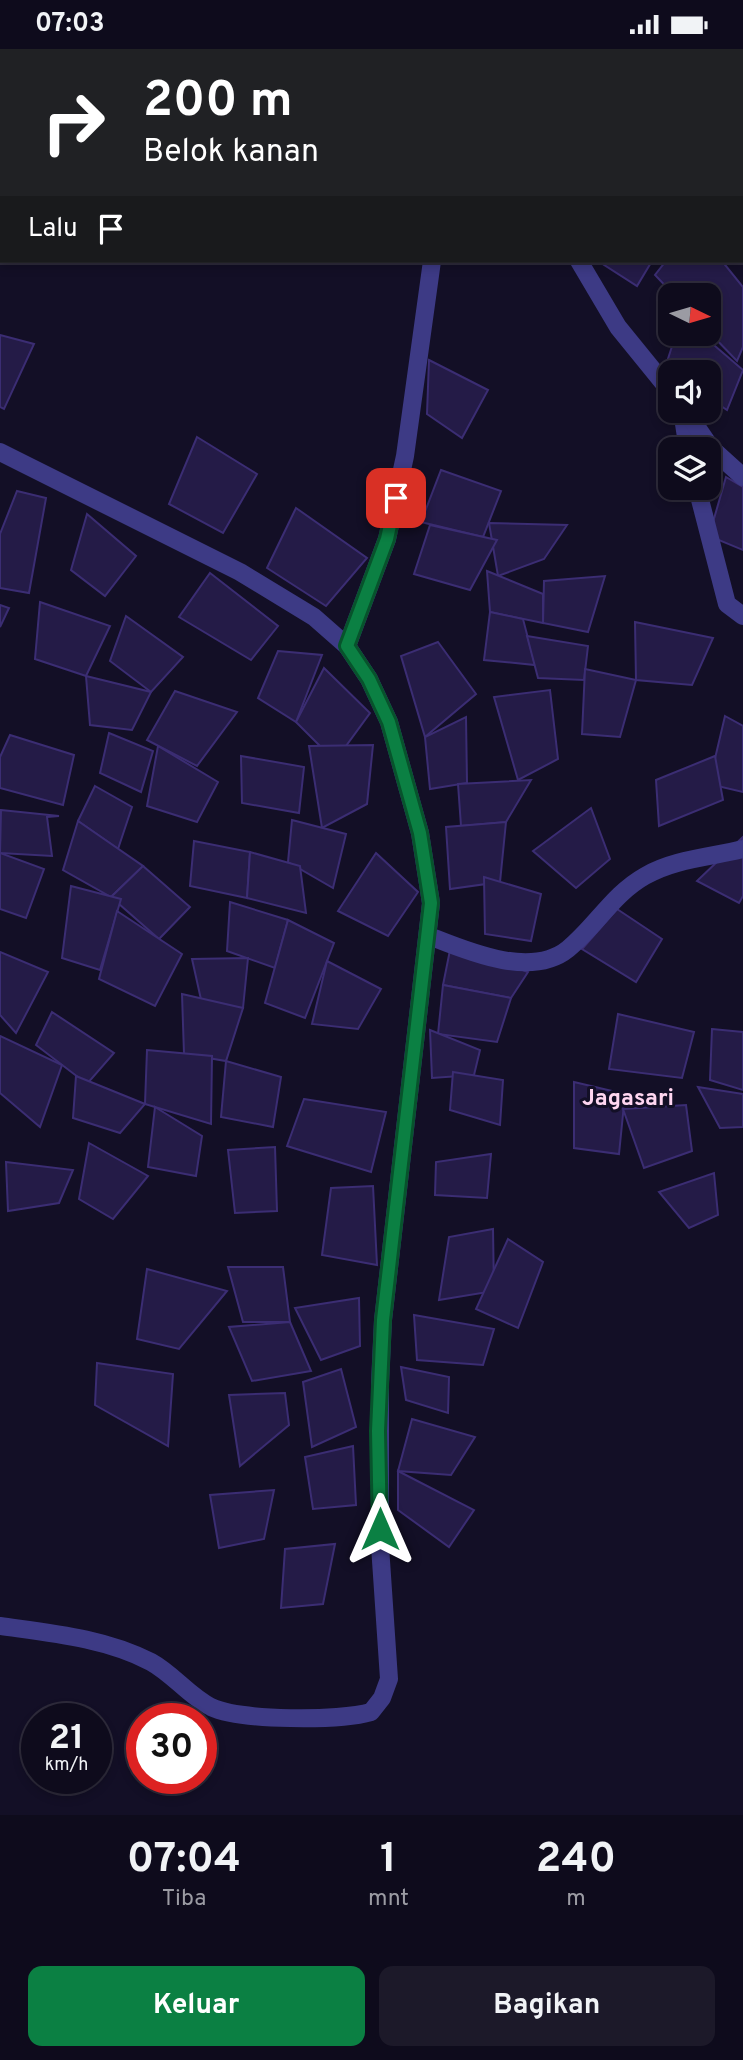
<!DOCTYPE html>
<html lang="id">
<head>
<meta charset="utf-8">
<style>
  :root { --surface:#0e0b1c; --page:#1c1929; --text:#f1f3f6; --muted:#9b9ba3; --line:#2e2b3b; --accent:#0b8043 }
  body { margin:0; font-family:Overpass,sans-serif; background:var(--page); color:var(--text); height:100vh; display:flex; flex-direction:column; font-size:26px; white-space:nowrap }
  * { box-sizing:border-box; margin:0 }
  p { font-size:23px; color:var(--muted) }
  .icon { flex:none; width:38px; height:38px; fill:none; stroke:currentColor; stroke-width:2; stroke-linecap:round; stroke-linejoin:round }
  .map { position:relative; height:1766px; overflow:hidden }
  .drawer { display:flex; flex-direction:column; background:var(--surface); flex:1 }
  .drawer>* { flex:none }
  .guide { position:absolute; left:0px; top:0px; width:744px; height:214px; box-shadow:0 4px 10px #0003,0 0 0 2px var(--line); background:#202124; color:#fff; overflow:hidden }
  .needle { width:46px; rotate:95deg }
  .tools { position:absolute; left:658px; top:234px; display:grid; gap:14px }
  .tools a { display:grid; place-items:center; width:63px; height:63px; border-radius:14px; background:var(--surface); box-shadow:0 4px 10px #0003,0 0 0 2px var(--line); font-size:35px }
  .speed { position:absolute; left:21px; top:1654px; display:flex; gap:14px; font-size:35px; font-weight:700; text-align:center }
  .speed>* { display:grid; place-content:center; width:91px; height:91px; border-radius:50%; background:var(--surface); box-shadow:0 4px 10px #0003,0 0 0 2px var(--line); line-height:1 }
  .speed small { font-size:18px; font-weight:400 }
  .speed .limit { border:10px solid #d22; background:#fff; color:#111 }
  .pin { position:absolute; display:grid; place-items:center; width:60px; height:60px; color:#fff; margin:-30px; border-radius:14px; box-shadow:0 4px 10px #0006 }
  .me { position:absolute; width:77px; margin:-38px; rotate:0deg; stroke-linejoin:round; filter:drop-shadow(0 0 5px #0008) }
  .turn { display:flex; align-items:center; gap:24px; height:147px; padding:0 28px; font-size:32px }
  .turn .icon { width:91px; height:91px; stroke-width:2.5 }
  .turn b { display:block; font-size:49px; line-height:60px }
  .then { display:flex; align-items:center; height:66px; padding:0 28px; background:#0003; gap:14px; font-size:26px }
  .eta { display:flex; justify-content:space-evenly; align-items:center; height:119px; text-align:center }
  .eta b { font-size:42px; font-weight:700; line-height:49px }
  .action { display:flex; gap:14px; margin-top:auto; padding:14px 28px }
  .action a { flex:1; height:80px; border-radius:14px; background:var(--accent); color:#fff; font-size:28px; font-weight:700; line-height:80px; text-align:center }
  .action a+a { background:var(--page); color:var(--text) }
  .status { display:flex; justify-content:space-between; align-items:center; height:49px; padding:0 35px; background:var(--surface); direction:ltr }
  .status svg { height:19px; fill:currentColor }
  .map>svg:first-child { display:block }
  .building { fill:#241b47; stroke:#3b2d73; stroke-width:2 }
  .lines { fill:none; stroke-linecap:round; stroke-linejoin:round }
  .street { stroke:#3d3a85; stroke-width:18 }
  .route-casing { stroke:#07532c; stroke-width:18 }
  .route { stroke:#0b8043; stroke-width:12 }
  .labels { text-anchor:middle; stroke-width:6; stroke-linejoin:round; paint-order:stroke }
  .quarter-label { font-size:23px; font-weight:bold; fill:#ffd6f0; stroke:#130f26 }
</style>
</head>
<body>
<div class="status"><b>07:03</b><svg viewBox="0 0 49 12"><path d="M0 12V9h3v3zM5 12V6h3v6zM10 12V3h3v9zM15 12V0h3v12zM26 1h20v11H26zM47 4h2v5h-2z"/></svg></div>
<div class="map">
<svg width="743" height="1766" viewBox="0 0 743 1766">
  <rect width="100%" height="100%" fill="#130f26"/>
  <g class="building">
    <polygon points="598,212 652,212 637,237"/>
    <polygon points="666,212 722,212 743,238 743,298 737,312 709,283 709,247 675,247 655,226"/>
    <polygon points="676,285 701,285 743,321 727,361 709,349 709,324 672,324 665,319"/>
    <polygon points="0,286 34,295 4,360 0,358"/>
    <polygon points="429,311 488,341 462,389 427,365"/>
    <polygon points="197,388 257,425 223,484 169,455"/>
    <polygon points="441,421 501,442 483,488 421,473"/>
    <polygon points="726,428 743,438 743,501 709,487"/>
    <polygon points="17,442 46,449 29,544 0,539 0,485"/>
    <polygon points="296,459 367,509 326,557 267,519"/>
    <polygon points="87,465 136,507 105,547 71,521"/>
    <polygon points="489,474 567,476 544,510 498,527"/>
    <polygon points="430,476 497,491 470,541 414,525"/>
    <polygon points="487,522 543,545 543,574 490,563"/>
    <polygon points="210,524 278,577 251,611 179,568"/>
    <polygon points="605,527 588,583 543,574 544,532"/>
    <polygon points="40,553 110,577 86,627 35,610"/>
    <polygon points="0,556 9,559 0,578"/>
    <polygon points="490,563 523,570 535,616 484,611"/>
    <polygon points="126,567 183,608 151,643 110,612"/>
    <polygon points="635,573 713,589 692,636 636,631"/>
    <polygon points="527,587 588,597 584,631 538,629"/>
    <polygon points="438,593 476,645 425,688 401,607"/>
    <polygon points="278,602 322,606 296,673 258,649"/>
    <polygon points="324,619 370,664 335,712 296,673"/>
    <polygon points="585,620 636,631 620,688 582,685"/>
    <polygon points="86,627 151,643 132,681 90,676"/>
    <polygon points="550,641 558,710 518,731 494,648"/>
    <polygon points="175,642 237,663 197,717 147,691"/>
    <polygon points="725,667 743,677 743,743 709,735"/>
    <polygon points="466,668 467,734 430,740 425,688"/>
    <polygon points="109,684 153,702 141,743 100,724"/>
    <polygon points="10,686 74,706 63,756 0,739 0,708"/>
    <polygon points="373,696 367,755 322,779 309,697"/>
    <polygon points="158,697 218,733 197,773 147,757"/>
    <polygon points="241,707 304,718 299,764 242,754"/>
    <polygon points="715,707 723,751 659,777 656,731"/>
    <polygon points="531,731 506,773 461,777 458,735"/>
    <polygon points="95,737 132,758 118,800 78,772"/>
    <polygon points="591,759 610,810 576,839 533,802"/>
    <polygon points="1,761 59,767 47,768 52,807 0,804"/>
    <polygon points="292,771 346,785 333,839 288,813"/>
    <polygon points="78,772 143,817 111,848 63,821"/>
    <polygon points="506,773 500,833 450,840 446,778"/>
    <polygon points="743,788 743,847 739,854 697,832"/>
    <polygon points="194,792 250,803 247,849 190,837"/>
    <polygon points="250,803 300,817 306,864 247,849"/>
    <polygon points="0,804 44,820 26,869 0,860"/>
    <polygon points="376,804 418,843 388,887 338,862"/>
    <polygon points="143,817 190,858 159,890 111,848"/>
    <polygon points="484,828 541,845 531,892 485,885"/>
    <polygon points="71,837 121,850 100,921 62,909"/>
    <polygon points="230,853 288,871 275,919 227,902"/>
    <polygon points="617,860 662,890 636,933 582,900"/>
    <polygon points="117,862 182,905 155,957 99,930"/>
    <polygon points="288,871 334,894 305,969 265,954"/>
    <polygon points="451,896 528,923 511,949 443,936"/>
    <polygon points="0,903 48,923 16,984 0,966"/>
    <polygon points="248,909 243,959 202,955 192,910"/>
    <polygon points="327,912 381,940 358,980 312,975"/>
    <polygon points="443,936 511,949 497,993 438,985"/>
    <polygon points="182,945 243,959 226,1012 184,1005"/>
    <polygon points="52,963 114,1004 87,1035 36,996"/>
    <polygon points="618,965 694,983 682,1029 609,1020"/>
    <polygon points="712,980 743,983 743,1041 710,1031"/>
    <polygon points="430,981 480,1001 474,1026 432,1029"/>
    <polygon points="0,987 62,1016 40,1078 0,1044"/>
    <polygon points="147,1001 212,1007 211,1075 145,1055"/>
    <polygon points="226,1012 281,1028 273,1078 221,1068"/>
    <polygon points="453,1023 503,1031 500,1076 450,1061"/>
    <polygon points="76,1027 145,1055 120,1084 73,1069"/>
    <polygon points="574,1033 625,1045 619,1105 574,1099"/>
    <polygon points="698,1038 743,1045 743,1078 720,1079"/>
    <polygon points="304,1050 386,1063 371,1123 287,1097"/>
    <polygon points="686,1056 692,1102 644,1119 623,1060"/>
    <polygon points="155,1058 202,1087 196,1127 148,1118"/>
    <polygon points="89,1094 148,1127 113,1170 79,1150"/>
    <polygon points="275,1098 277,1162 235,1164 228,1101"/>
    <polygon points="491,1105 487,1149 435,1146 436,1113"/>
    <polygon points="6,1113 73,1121 59,1154 8,1162"/>
    <polygon points="714,1124 718,1166 689,1179 659,1143"/>
    <polygon points="373,1137 377,1216 322,1206 331,1139"/>
    <polygon points="493,1180 494,1242 439,1251 449,1188"/>
    <polygon points="508,1190 543,1213 518,1279 476,1260"/>
    <polygon points="228,1218 283,1218 290,1273 243,1273"/>
    <polygon points="147,1220 227,1242 179,1300 137,1290"/>
    <polygon points="359,1249 360,1297 321,1311 295,1259"/>
    <polygon points="414,1266 494,1280 483,1316 417,1311"/>
    <polygon points="290,1273 311,1322 252,1332 229,1278"/>
    <polygon points="97,1314 173,1325 168,1397 95,1356"/>
    <polygon points="401,1318 449,1328 448,1364 406,1351"/>
    <polygon points="341,1320 356,1378 312,1398 303,1333"/>
    <polygon points="285,1344 289,1376 240,1417 229,1346"/>
    <polygon points="412,1370 475,1388 451,1426 398,1422"/>
    <polygon points="353,1397 356,1456 313,1460 305,1408"/>
    <polygon points="398,1422 474,1461 449,1498 398,1461"/>
    <polygon points="274,1441 264,1490 219,1499 210,1446"/>
    <polygon points="335,1495 323,1555 281,1559 285,1500"/>
  </g>
  <g class="lines">
    <g class="street">
      <polyline points="438,0 439,2"/>
      <polyline points="681,0 682,2"/>
      <polyline points="742,85 743,87"/>
      <polyline points="579,212 618,278 670,342"/>
      <polyline points="682,362 688,401"/>
      <polyline points="686,362 711,399 743,428"/>
      <path d="M0,403L240,523L314,568L347,597L369,630L389,673L420,784L431,854L383,1271L380,1334V1497L389,1630L382,1649L371,1663C339,1672 241,1672 211,1658C189,1647 173,1625 151,1613C105,1589 50,1584 0,1577"/>
      <polyline points="697,439 727,555 743,567"/>
      <polyline points="347,597 387,490 405,407 432,212"/>
      <path d="M429,887C467,902 531,930 568,900C596,877 613,845 645,827C674,810 711,808 743,800"/>
    </g>
  </g>
  <g class="lines">
    <defs>
      <polyline id="route" points="380,1480 378,1382 383,1271 431,854 420,784 389,673 369,630 347,597 387,490 396,449"/>
    </defs>
    <use href="#route" class="route-casing"/>
    <use href="#route" class="route"/>
  </g>
  <g class="labels">
    <g class="quarter-label">
      <text x="628" y="1056">Jagasari</text>
    </g>
  </g>
</svg>
<div class="tools">
<a><svg class="needle" viewBox="-14 -14 28 28"><path d="M0-13l5 13h-10z" fill="#e53935"/><path d="M0 13l5-13h-10z" fill="#9b9ba3"/></svg></a>
<a><svg class="icon" aria-label="sound" viewBox="0 0 24 24"><path d="M4 9h4l5-4v14l-5-4H4zM17 9q2 3 0 6"/></svg></a>
<a><svg class="icon" aria-label="layers" viewBox="0 0 24 24"><path d="M12 4l9 5-9 5-9-5zM3 14l9 5 9-5"/></svg></a>
</div>
<div class="speed"><div>21<small>km/h</small></div><div class="limit">30</div></div>
<div class="pin" style="left:396px;top:449px;background:#d93025"><svg class="icon" aria-label="arrive" viewBox="0 0 24 24"><path d="M6 21V4h12l-3 4 3 4H6"/></svg></div>
<svg class="me" style="left:380px;top:1480px" viewBox="-20 -20 40 40"><path d="M0-17L14 15 0 8-14 15z" fill="#0b8043" stroke="#fff" stroke-width="4"/></svg>
<div class="guide">
<div class="turn"><svg class="icon" aria-label="right" viewBox="0 0 24 24"><path d="M7 20v-9h11M14 6l5 5-5 5"/></svg><div><b>200 m</b>Belok kanan</div></div>
<div class="then">Lalu<svg class="icon" aria-label="arrive" viewBox="0 0 24 24"><path d="M6 21V4h12l-3 4 3 4H6"/></svg></div>
</div>
</div>
<section class="drawer">
<div class="eta">
<div><b>07:04</b><p>Tiba</p></div>
<div><b>1</b><p>mnt</p></div>
<div><b>240</b><p>m</p></div>
</div>
<div class="action"><a>Keluar</a><a>Bagikan</a></div>
</section>
</body>
</html>
